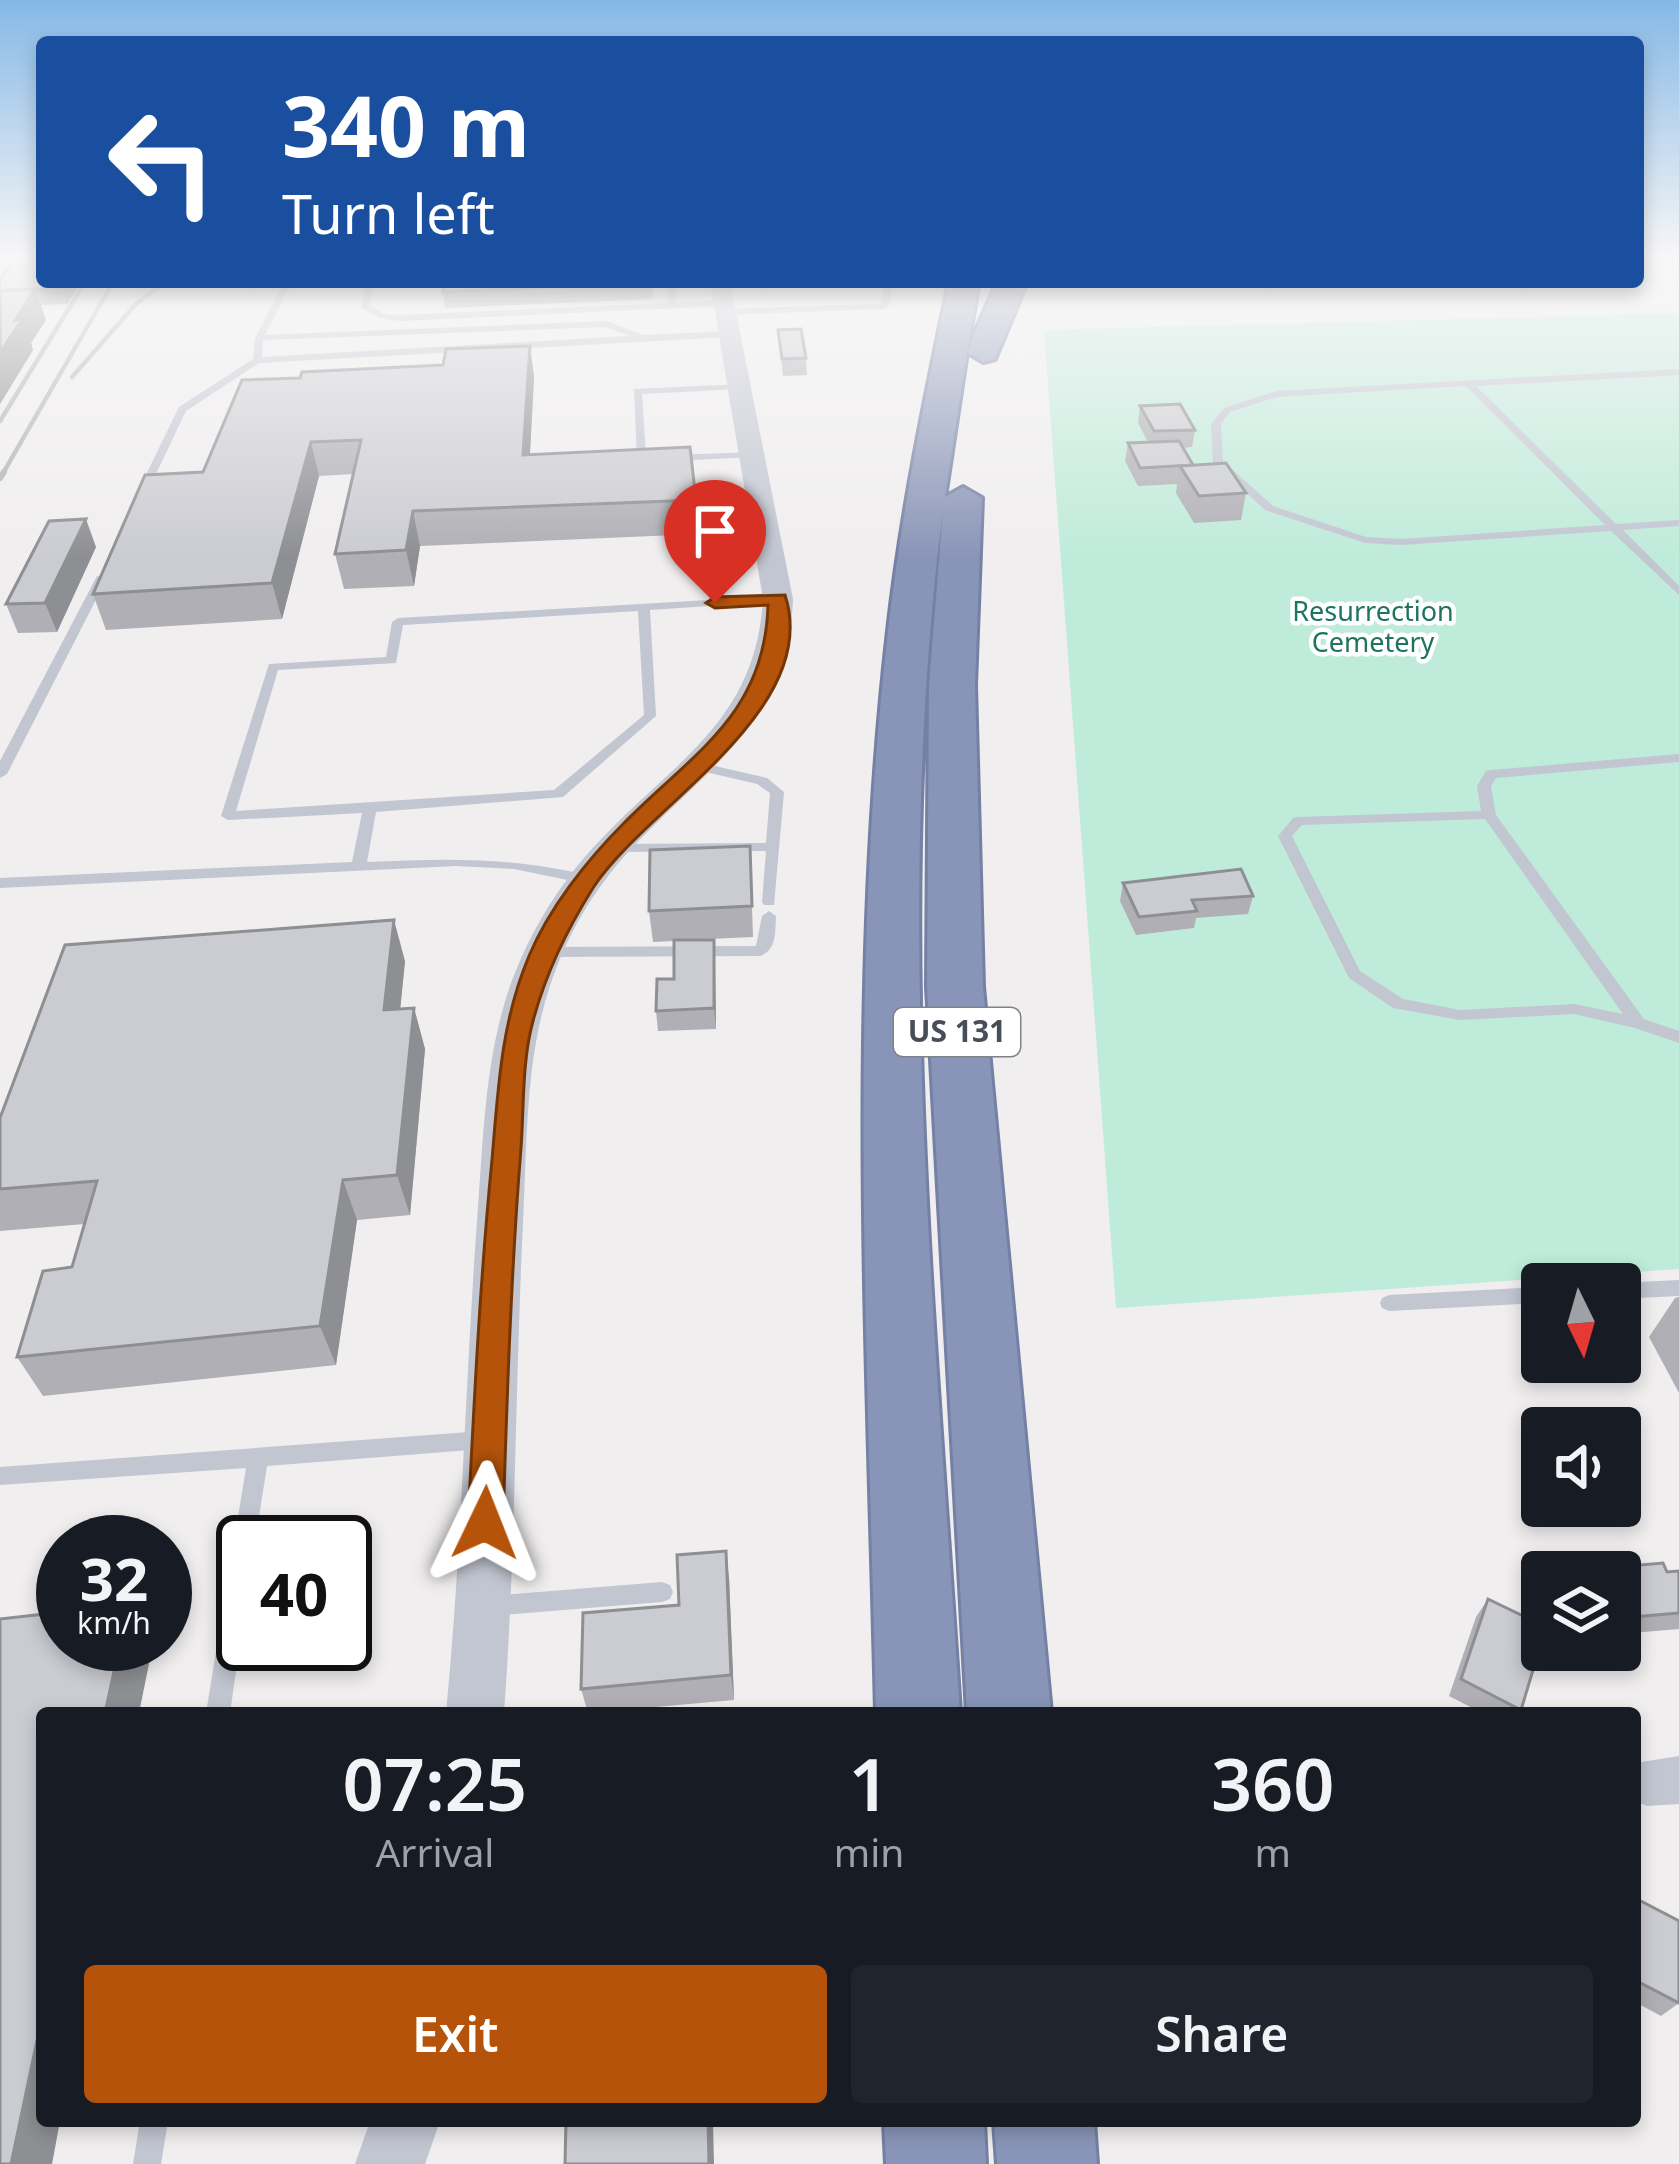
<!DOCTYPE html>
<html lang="en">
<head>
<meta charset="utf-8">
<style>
  :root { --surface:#171b24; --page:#20242c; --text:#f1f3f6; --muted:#9ea1a6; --accent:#b45309 }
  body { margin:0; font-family:"Noto Sans",sans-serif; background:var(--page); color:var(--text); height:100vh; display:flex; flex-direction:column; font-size:45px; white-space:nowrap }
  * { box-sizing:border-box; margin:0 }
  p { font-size:39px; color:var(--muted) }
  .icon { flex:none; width:66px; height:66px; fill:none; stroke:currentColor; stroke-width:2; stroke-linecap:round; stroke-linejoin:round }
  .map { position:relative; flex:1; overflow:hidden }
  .sheet { position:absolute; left:36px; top:1707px; width:1605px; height:420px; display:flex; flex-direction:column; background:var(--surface); border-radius:12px; box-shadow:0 6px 18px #0003 }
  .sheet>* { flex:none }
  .banner { position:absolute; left:36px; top:36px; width:1608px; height:252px; border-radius:12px; box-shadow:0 6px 18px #0003; background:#1a4fa0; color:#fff; overflow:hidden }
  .needle { width:78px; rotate:175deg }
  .controls { position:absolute; left:1521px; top:1263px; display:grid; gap:24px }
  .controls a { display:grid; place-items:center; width:120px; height:120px; border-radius:12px; background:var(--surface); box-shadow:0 6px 18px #0003; font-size:60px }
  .speed { position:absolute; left:36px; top:1515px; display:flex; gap:24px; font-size:60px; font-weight:700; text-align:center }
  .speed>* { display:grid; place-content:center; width:156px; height:156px; border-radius:50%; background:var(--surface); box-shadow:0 6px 18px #0003; line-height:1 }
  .speed small { font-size:30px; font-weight:400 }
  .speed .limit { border:6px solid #111; border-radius:18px; background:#fff; color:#111 }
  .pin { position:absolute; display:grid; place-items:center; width:102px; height:102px; color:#fff; margin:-123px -51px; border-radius:50% 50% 50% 0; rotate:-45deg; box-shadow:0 0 12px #0007 }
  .pin .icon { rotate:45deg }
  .me { position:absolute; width:132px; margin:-66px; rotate:2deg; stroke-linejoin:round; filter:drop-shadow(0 0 9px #0008) }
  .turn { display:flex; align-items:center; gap:42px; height:252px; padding:0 48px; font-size:54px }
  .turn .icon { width:156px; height:156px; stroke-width:2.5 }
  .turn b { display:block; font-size:84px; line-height:102px }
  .eta { display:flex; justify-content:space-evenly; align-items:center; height:204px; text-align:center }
  .eta b { font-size:72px; font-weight:600; line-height:84px }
  .primary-button { display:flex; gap:24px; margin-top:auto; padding:24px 48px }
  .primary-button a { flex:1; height:138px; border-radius:12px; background:var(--accent); color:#fff; font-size:48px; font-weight:600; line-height:138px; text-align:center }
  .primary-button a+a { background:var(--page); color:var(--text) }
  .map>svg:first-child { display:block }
  .green { fill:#bfebda }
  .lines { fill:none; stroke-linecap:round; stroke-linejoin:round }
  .motorway-casing { stroke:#7480a4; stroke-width:6 }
  .service { fill:#c2c6d1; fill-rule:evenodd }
  .minor { fill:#c2c6d1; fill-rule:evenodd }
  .tertiary { fill:#c2c6d1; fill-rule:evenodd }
  .motorway { fill:#8995b8; fill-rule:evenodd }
  .rail-far1 { stroke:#b0b1b7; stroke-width:4.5 }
  .rail { stroke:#b0b1b7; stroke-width:6 }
  .wall { fill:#afafb5 }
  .shaded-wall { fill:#8e8f93 }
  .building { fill:#cbccd2; stroke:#8e8f93; stroke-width:3 }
  .route { fill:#b45309; stroke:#753606; stroke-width:3 }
  .labels { text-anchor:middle; stroke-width:9; stroke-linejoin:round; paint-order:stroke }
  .far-park-label { font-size:27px; fill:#1e745d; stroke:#fff }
  .shield { fill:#fff; stroke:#7e828b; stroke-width:3 }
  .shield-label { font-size:30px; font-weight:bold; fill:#474d59 }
</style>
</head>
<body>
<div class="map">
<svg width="1679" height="2164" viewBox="0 0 1679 2164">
  <rect width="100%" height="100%" fill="#f0eeee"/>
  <polygon class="green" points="1679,313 1679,1269 1116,1308 1044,330"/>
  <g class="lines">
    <defs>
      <g id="motorway">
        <path d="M949,282H979L967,351L997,282H1027L995,359L983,362L967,352L945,497L963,487L982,498L975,685L983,987L1051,1713H967L927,987L929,685L943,510C892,907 935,1316 960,1713H876C868,1354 847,989 888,631C901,514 925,398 949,282Z"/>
        <polygon points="884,2121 984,2121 986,2164 886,2164"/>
        <polygon points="994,2121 1094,2121 1097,2164 997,2164"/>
      </g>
    </defs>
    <use href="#motorway" class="motorway-casing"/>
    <g class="service">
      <polygon points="42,256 42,260 0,261 0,257"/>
      <path d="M284,282H292L265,335L607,321L643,335L728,331L732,334L728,337L259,363L186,411L146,495L137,497L136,495L179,407L253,359L255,338ZM606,327L629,336L262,357L263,340Z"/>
      <polygon points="366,282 374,282 369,305 384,314 400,315 668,303 667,282 675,282 676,303 723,300 727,303 723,306 400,321 379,318 362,308"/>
      <polygon points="888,283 892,285 889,306 885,309 725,315 721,312 725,309 881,304 884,285"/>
      <path d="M1679,369V375L1476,386L1616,524L1679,520V526L1623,530L1679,586V595L1611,531L1401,545L1365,543L1265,510L1213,462L1211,424L1224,408L1276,391ZM1466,386L1605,525L1401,539L1366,537L1273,506L1223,461L1221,424L1230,412L1277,397Z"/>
      <polygon points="741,384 741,388 738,389 642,394 646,456 653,459 648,462 637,461 634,389"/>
      <polygon points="755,452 756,454 751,457 674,461 669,458 674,455"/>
      <polygon points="97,576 107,578 7,774 0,778 0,761"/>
      <path d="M778,596L782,597V601L650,610L656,716L563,797L376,812L367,862C449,858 511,857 592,876L594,879L592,882L587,884L514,869L456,866L0,888V878L352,862L362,813L228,820L221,816L269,664L386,657L392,622L398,618ZM638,611L644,715L554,790L236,811L278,670L396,663L403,625Z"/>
      <path d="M1679,754V762L1496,778L1491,786L1496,815L1644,1019L1679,1031V1043L1635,1028L1574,1014L1460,1020L1393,1008L1349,978L1278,836L1293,818L1298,817L1481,811L1477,786L1486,771L1491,770ZM1485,819L1623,1014L1574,1004L1460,1010L1403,999L1360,971L1292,836L1302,825Z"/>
      <polygon points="702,763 767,778 784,792 774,905 764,905 762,902 766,851 614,852 607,848 614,844 766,843 770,793 757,784 697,770 695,767"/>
      <path d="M769,911L776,916C775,932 777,950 760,956L544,957L536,952L544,947L756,946L762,916Z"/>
      <polygon points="1679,1280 1679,1296 1620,1299 1620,1283"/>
      <polygon points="1542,1287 1542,1303 1389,1311 1382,1308 1380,1303 1382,1298 1389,1295"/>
      <polygon points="483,1431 490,1434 493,1440 490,1446 483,1449 267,1466 255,1542 243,1542 243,1623 230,1713 206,1713 246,1468 0,1485 0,1467"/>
      <polygon points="662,1582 670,1585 673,1592 670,1599 662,1602 489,1616 481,1613 478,1606 481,1599 489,1596"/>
      <polygon points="140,2121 168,2121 161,2164 133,2164"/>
    </g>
    <polygon class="minor" points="1679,1756 1679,1804 1647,1806 1635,1801 1635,1763"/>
    <g class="tertiary">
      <path d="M710,282H730L793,599C788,722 708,767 631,849C593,890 566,936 549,989C525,1063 527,1146 523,1223C515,1386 516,1550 504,1713H446C462,1549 465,1385 477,1221C483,1146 484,1067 507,995C527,934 562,878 607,833C682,756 756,717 763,599Z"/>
      <polygon points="370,2121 440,2121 425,2164 355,2164"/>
    </g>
    <use href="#motorway" class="motorway"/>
    <g class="rail-far1">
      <polyline points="72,377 136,304 164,282"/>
      <polyline points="0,421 85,282"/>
      <polyline points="2,475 113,282"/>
    </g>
    <polyline class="rail" points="0,478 4,472"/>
  </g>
  <g class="wall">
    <polygon points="0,280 81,282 67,304 41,305 46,320 31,343 33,350 0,404"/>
    <polygon points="652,282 653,299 445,308 443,292"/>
    <polygon points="778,330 806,358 807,375 783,376"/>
    <polygon points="530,346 534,377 530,455 696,500 699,534 420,546 414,586 344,589 335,554 354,474 319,476 282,619 106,630 93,594 300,378 443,365"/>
    <polygon points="1140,406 1195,430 1192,447 1183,448 1193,465 1246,493 1241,520 1194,523 1176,493 1177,484 1138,486 1125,461 1128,443 1148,442 1138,423"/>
    <polygon points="96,547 57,632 18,633 6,604"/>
    <polygon points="750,846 753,937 688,940 714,940 716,1029 658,1031 656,1011 674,979 674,941 653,942 649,911"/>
    <polygon points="1123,883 1253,896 1248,914 1196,918 1194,928 1136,935 1120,901"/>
    <polygon points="405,961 400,1009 414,1008 425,1049 410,1215 357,1220 336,1365 43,1396 17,1357 72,1267 85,1224 0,1231 0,1118"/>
    <polygon points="1679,1297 1679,1393 1649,1337 1675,1298"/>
    <polygon points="1679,1571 1679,1629 1620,1634 1620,1572"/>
    <polygon points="729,1578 734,1700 588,1713 581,1689 679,1605"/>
    <polygon points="1542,1582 1542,1606 1536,1591"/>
    <polygon points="1488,1599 1521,1710 1519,1713 1482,1713 1449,1696 1476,1617"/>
    <polygon points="1635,1898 1679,2003 1661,2016 1635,2002"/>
  </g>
  <g class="shaded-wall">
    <polygon points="66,282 81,282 67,304 62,288"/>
    <polygon points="35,289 46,320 31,343 33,350 0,404 0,353 15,320"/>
    <polygon points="530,346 534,377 528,488 523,455"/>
    <polygon points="311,442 319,476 282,619 272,583"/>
    <polygon points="413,511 420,546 414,586 406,550"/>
    <polygon points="86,519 96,547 57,632 45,603"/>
    <polygon points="394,920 405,961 396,1051 384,1010"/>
    <polygon points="714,940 715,961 716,1029 714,1008"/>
    <polygon points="414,1008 425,1049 410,1215 397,1175"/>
    <polygon points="343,1180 357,1220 336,1365 320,1326"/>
    <polygon points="726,1551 729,1578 734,1700 731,1675"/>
    <polygon points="120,1644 153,1644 139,1713 105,1713"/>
    <polygon points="42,2017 42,2121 60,2121 52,2164 11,2164"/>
    <polygon points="708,2121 713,2121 714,2164 709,2164"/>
  </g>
  <g class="building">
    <polygon points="17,255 42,255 42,282 66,282 62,288 0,291 0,280"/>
    <polygon points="444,282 652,282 652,283 443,292"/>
    <polygon points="35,289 15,320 22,319 0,353 0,291"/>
    <polygon points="801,329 806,358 782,359 778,330"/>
    <polygon points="530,346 523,455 690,447 696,500 413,511 406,550 335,554 361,440 311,442 272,583 93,594 145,475 203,472 242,380 300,378 302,372 443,365 446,349"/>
    <polygon points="1180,404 1195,430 1154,431 1140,406"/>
    <polygon points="1179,441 1193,465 1140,468 1128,443"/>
    <polygon points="1226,463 1246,493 1199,496 1180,466"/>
    <polygon points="86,519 45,603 6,604 49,521"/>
    <polygon points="750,846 752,906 649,911 650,850"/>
    <polygon points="1241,869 1253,896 1192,900 1197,911 1139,917 1123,883"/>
    <polygon points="394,920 384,1010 414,1008 397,1175 343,1180 320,1326 17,1357 43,1271 72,1267 97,1181 0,1189 0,1118 65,945"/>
    <polygon points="674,940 714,940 714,1008 656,1011 657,979 674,979"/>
    <polygon points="726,1551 731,1675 581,1689 583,1613 679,1605 677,1555"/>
    <polygon points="1663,1563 1667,1572 1679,1571 1679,1613 1620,1618 1620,1572 1558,1572"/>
    <polygon points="1488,1599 1542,1625 1542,1640 1521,1710 1461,1679"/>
    <polygon points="63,1612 63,1644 120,1644 105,1713 42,1713 42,2017 11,2164 0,2164 0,1619"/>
    <polygon points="1635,1898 1679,1921 1679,2003 1635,1980"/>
    <polygon points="566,2121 708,2121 709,2164 565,2164"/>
  </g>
  <linearGradient id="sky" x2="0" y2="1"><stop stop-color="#85b8e6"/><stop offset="0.46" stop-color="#f8f7f7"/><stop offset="1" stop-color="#f8f7f7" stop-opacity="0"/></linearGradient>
  <rect width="1679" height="558" fill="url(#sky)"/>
  <path class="route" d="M785,595C823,711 645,807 593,888C566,931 546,972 533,1021C522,1060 524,1108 521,1148C511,1273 507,1398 503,1523L498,1534L485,1539L473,1534L468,1523C474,1402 480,1281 492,1160C498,1090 501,1022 529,956C549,908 587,860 624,823C693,753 765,715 768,605L715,608L706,603L715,597Z"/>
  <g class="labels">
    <g class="far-park-label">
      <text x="1373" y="621">Resurrection<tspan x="1373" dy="31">Cemetery</tspan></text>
    </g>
    <rect class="shield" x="894" y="1008" width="126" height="48" rx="9"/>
    <g class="shield-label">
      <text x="957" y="1042">US 131</text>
    </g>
  </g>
</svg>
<div class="controls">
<a><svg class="needle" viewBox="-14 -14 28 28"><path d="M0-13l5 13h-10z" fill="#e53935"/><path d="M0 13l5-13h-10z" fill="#9ea1a6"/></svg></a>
<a><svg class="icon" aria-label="sound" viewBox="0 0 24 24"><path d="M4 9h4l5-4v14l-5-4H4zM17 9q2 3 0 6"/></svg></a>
<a><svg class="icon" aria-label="layers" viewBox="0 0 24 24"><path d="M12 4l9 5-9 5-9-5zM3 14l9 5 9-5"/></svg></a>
</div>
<div class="speed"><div>32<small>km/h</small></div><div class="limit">40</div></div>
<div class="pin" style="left:715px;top:603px;background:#d93025"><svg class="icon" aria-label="arrive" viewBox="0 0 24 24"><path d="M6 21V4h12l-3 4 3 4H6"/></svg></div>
<svg class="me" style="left:485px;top:1523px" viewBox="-20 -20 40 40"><path d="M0-17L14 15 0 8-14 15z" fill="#b45309" stroke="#fff" stroke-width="4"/></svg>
<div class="banner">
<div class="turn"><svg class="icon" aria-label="left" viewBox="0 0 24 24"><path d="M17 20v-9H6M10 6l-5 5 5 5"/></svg><div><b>340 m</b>Turn left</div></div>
</div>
<section class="sheet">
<div class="eta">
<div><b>07:25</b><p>Arrival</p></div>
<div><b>1</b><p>min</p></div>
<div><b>360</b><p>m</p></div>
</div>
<div class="primary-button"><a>Exit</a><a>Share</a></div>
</section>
</div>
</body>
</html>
